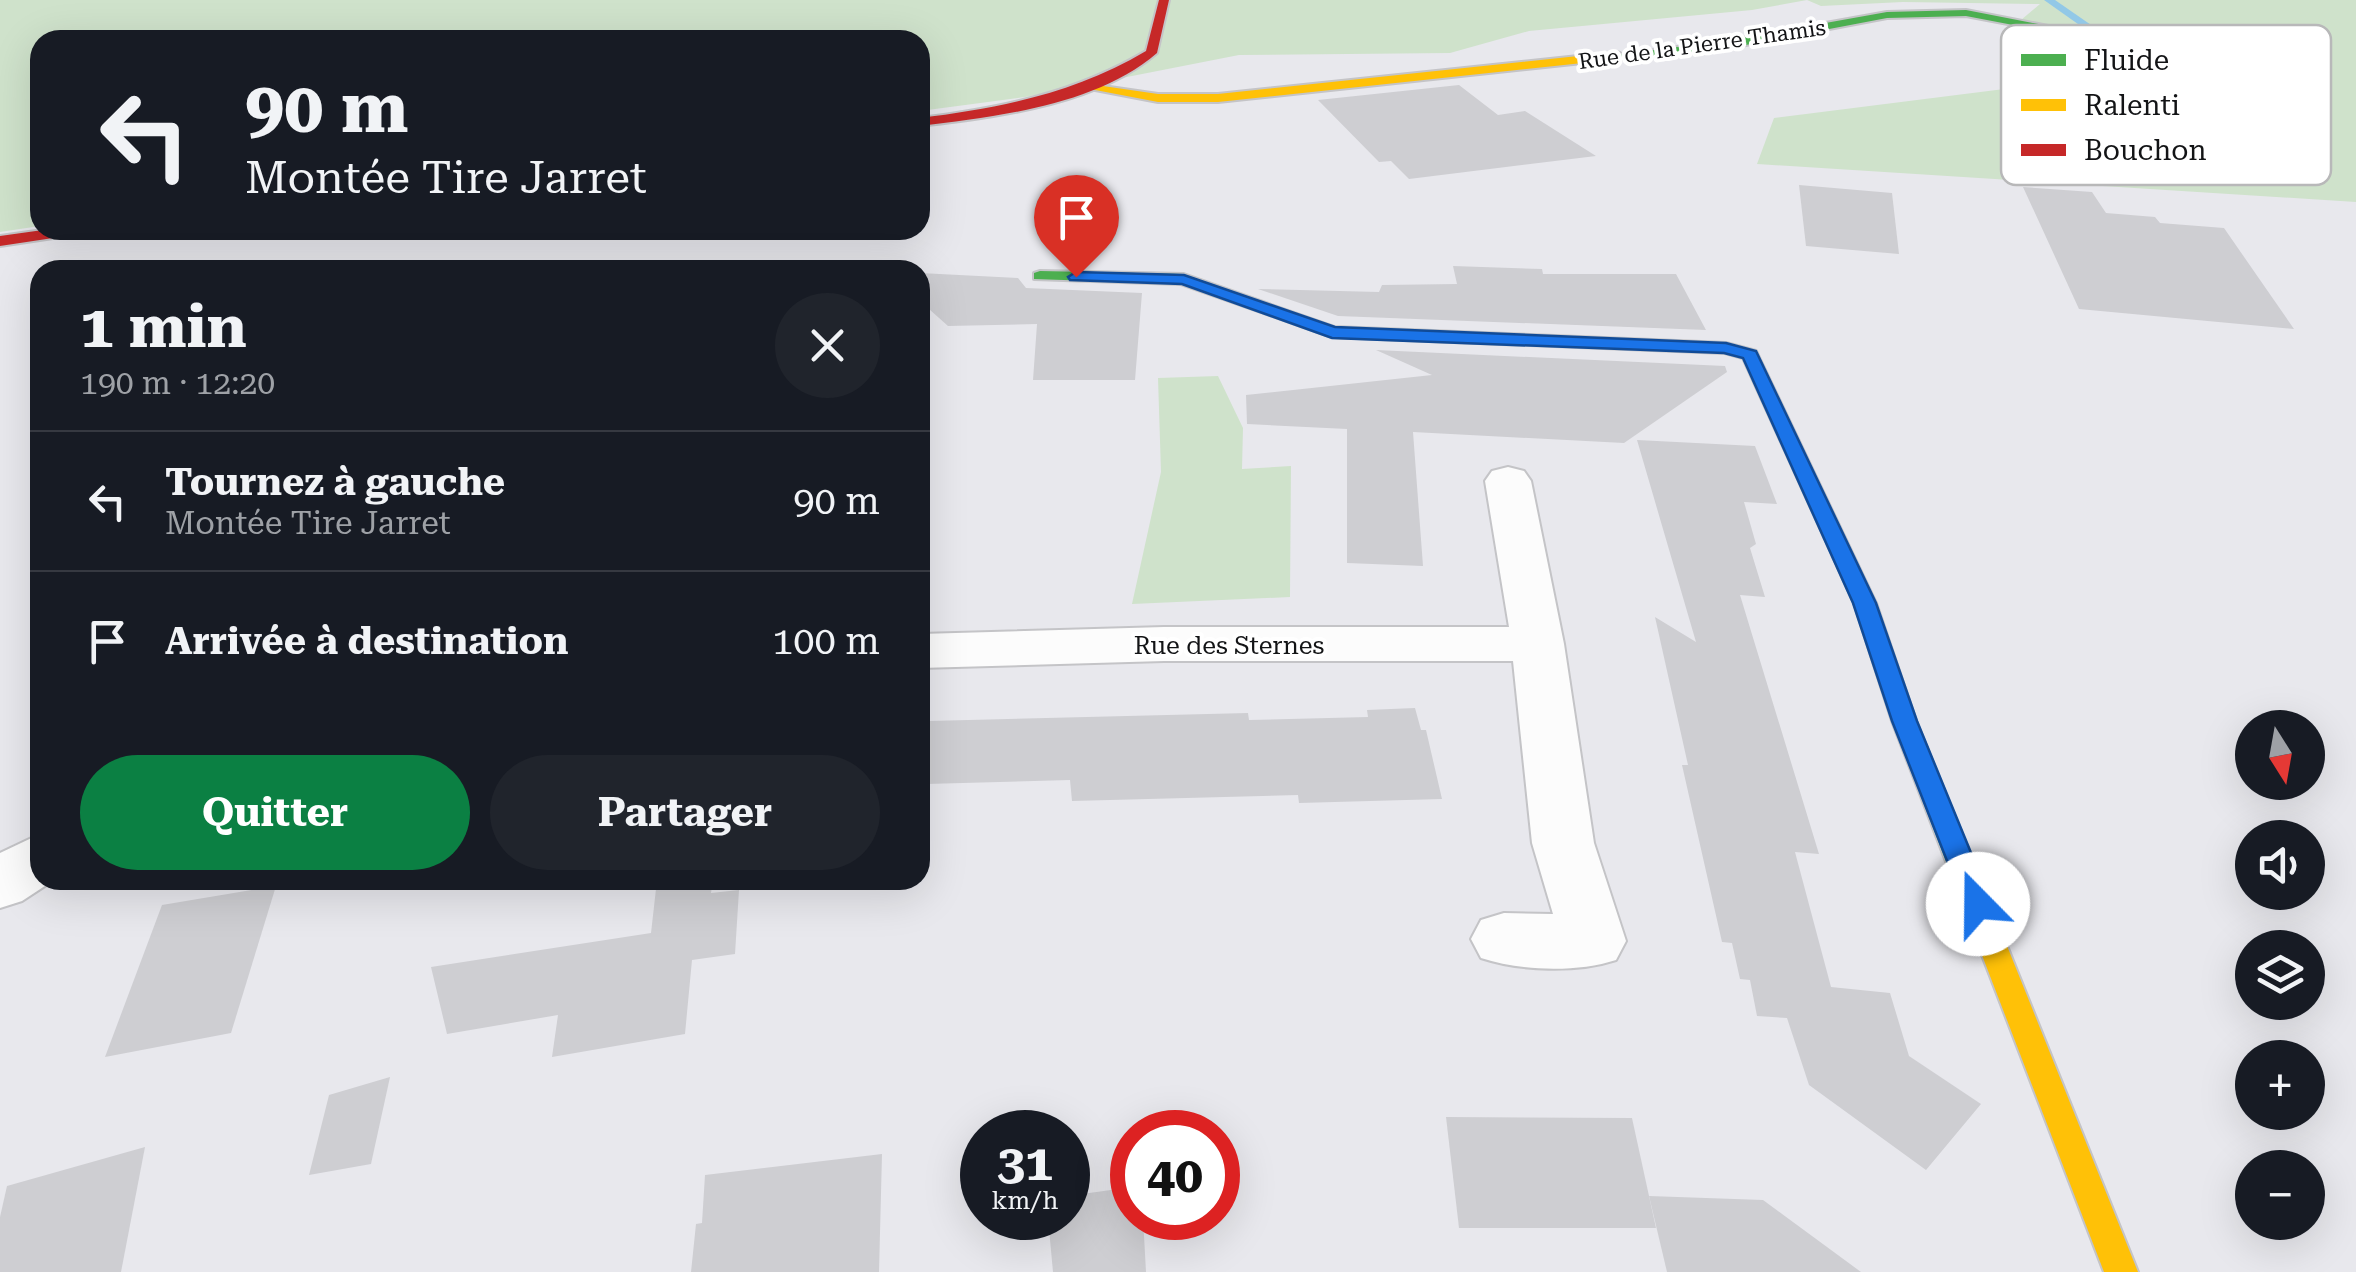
<!DOCTYPE html>
<html lang="fr">
<head>
<meta charset="utf-8">
<style>
  :root { --surface:#171b24; --page:#20242c; --text:#f1f3f6; --muted:#9ea1a6; --line:#363941; --accent:#0b8043 }
  body { margin:0; font-family:"Roboto Serif",serif; background:var(--page); color:var(--text); height:100vh; display:flex; flex-direction:column; font-size:38px; white-space:nowrap }
  * { box-sizing:border-box; margin:0 }
  p { font-size:32px; color:var(--muted) }
  .icon { flex:none; width:55px; height:55px; fill:none; stroke:currentColor; stroke-width:2; stroke-linecap:round; stroke-linejoin:round }
  .map { position:relative; flex:1; overflow:hidden }
  .side { position:absolute; left:30px; top:260px; width:900px; height:630px; display:flex; flex-direction:column; background:var(--surface); border-radius:30px; box-shadow:0 10px 40px #0002 }
  .side>* { flex:none }
  .top-card { position:absolute; left:30px; top:30px; width:900px; height:210px; border-radius:30px; box-shadow:0 10px 40px #0002; background:#171b24; color:var(--text); overflow:hidden }
  .needle { width:65px; rotate:169deg }
  .tools { position:absolute; left:2235px; top:710px; display:grid; gap:20px }
  .tools a { display:grid; place-items:center; width:90px; height:90px; border-radius:50%; background:var(--surface); box-shadow:0 10px 40px #0002; font-size:50px }
  .speed { position:absolute; left:960px; top:1110px; display:flex; gap:20px; font-size:50px; font-weight:700; text-align:center }
  .speed>* { display:grid; place-content:center; width:130px; height:130px; border-radius:50%; background:var(--surface); box-shadow:0 10px 40px #0002; line-height:1 }
  .speed small { font-size:25px; font-weight:400 }
  .speed .limit { border:15px solid #d22; background:#fff; color:#111 }
  .pin { position:absolute; display:grid; place-items:center; width:85px; height:85px; color:#fff; margin:-102px -42px; border-radius:50% 50% 50% 0; rotate:-45deg; box-shadow:0 0 10px #0007 }
  .pin .icon { rotate:45deg }
  .me { position:absolute; width:110px; margin:-55px; rotate:338deg; stroke-linejoin:round; filter:drop-shadow(0 0 8px #0008) }
  .turn { display:flex; align-items:center; gap:35px; height:210px; padding:0 50px; font-size:45px }
  .turn .icon { width:130px; height:130px; stroke-width:2.5 }
  .turn b { display:block; font-size:70px; line-height:85px }
  .round { display:grid; place-items:center; flex:none; width:105px; height:105px; border-radius:52px; background:var(--page) }
  .summary { display:flex; align-items:center; justify-content:space-between; height:170px; padding:0 50px }
  h1 { font-size:60px; font-weight:700; line-height:75px }
  .primary-button { display:flex; gap:20px; margin-top:auto; padding:20px 50px }
  .primary-button a { flex:1; height:115px; border-radius:60px; background:var(--accent); color:#fff; font-size:40px; font-weight:700; line-height:115px; text-align:center }
  .primary-button a+a { background:var(--page); color:var(--text) }
  ul { padding:0; list-style:none }
  li { display:flex; align-items:center; gap:30px; height:140px; padding:0 50px; border-top:2px solid var(--line) }
  li div { flex:1 }
  li b { display:block; font-size:38px }
  li em { font-style:normal }
  .map>svg:first-child { display:block }
  .green { fill:#cfe2cb }
  .lines { fill:none; stroke-linecap:round; stroke-linejoin:round }
  .stream { fill:#92c8e7; fill-rule:evenodd }
  .building { fill:#ceced2 }
  .street-casing { stroke:#c4c4c7; stroke-width:4 }
  .fast-casing { stroke:#c4c4c7; stroke-width:4 }
  .slow-casing { stroke:#c4c4c7; stroke-width:4 }
  .jam-casing { stroke:#c4c4c7; stroke-width:4 }
  .street { fill:#fcfcfc; fill-rule:evenodd }
  .fast { fill:#4caf50; fill-rule:evenodd }
  .slow { fill:#ffc107; fill-rule:evenodd }
  .jam { fill:#c62828; fill-rule:evenodd }
  .route { fill:#1a73e8; stroke:#114b97; stroke-width:2.5 }
  .labels { text-anchor:middle; stroke-width:8; stroke-linejoin:round; paint-order:stroke }
  .far-street-label { font-size:22px; fill:#131416; stroke:#fff }
  .street-label { font-size:25px; fill:#131416; stroke:#fff }
  .key { fill:#fff; stroke:#b8b8b9; stroke-width:2.5 }
  .key-label { font-size:28px; fill:#131416 }
</style>
</head>
<body>
<div class="map">
<svg width="2356" height="1272" viewBox="0 0 2356 1272">
  <rect width="100%" height="100%" fill="#e8e8ed"/>
  <g class="green">
    <polygon points="0,0 2356,0 2356,202 1757,164 1774,118 2130,73 2161,110 2304,126 2260,64 2021,20 2040,4 1903,2 1821,6 1807,0 1752,10 1529,31 1450,53 1239,55 1025,97 920,111 920,40 40,40 40,226 0,232"/>
    <polygon points="1218,376 1243,428 1242,469 1291,466 1290,597 1132,604 1161,472 1158,378"/>
  </g>
  <g class="lines">
    <polygon class="stream" points="2044,0 2055,0 2094,27 2085,29"/>
  </g>
  <g class="building">
    <polygon points="1459,85 1498,115 1525,111 1596,156 1409,179 1391,161 1379,162 1318,100"/>
    <polygon points="1799,185 1892,193 1899,254 1806,246"/>
    <polygon points="2023,187 2092,192 2106,213 2155,217 2160,223 2224,228 2294,329 2079,309"/>
    <polygon points="1453,266 1542,269 1543,274 1676,274 1706,330 1338,316 1258,289 1379,292 1382,285 1457,284"/>
    <polygon points="920,273 1018,278 1026,288 1142,293 1135,380 1033,380 1037,324 948,326 920,301"/>
    <polygon points="1376,350 1725,366 1727,372 1624,443 1413,432 1423,566 1347,563 1347,429 1247,424 1246,395 1432,375"/>
    <polygon points="1637,440 1755,446 1777,504 1744,502 1756,544 1750,548 1765,597 1740,595 1819,854 1795,852 1831,987 1890,993 1909,1056 1981,1104 1926,1170 1809,1085 1787,1018 1757,1016 1750,980 1740,979 1732,943 1722,942 1682,765 1688,765 1655,617 1696,642"/>
    <polygon points="1415,708 1421,730 1426,730 1442,799 1299,803 1298,795 1072,801 1070,780 926,784 929,721 1248,713 1249,720 1368,717 1367,710"/>
    <polygon points="657,880 713,880 711,893 739,890 735,954 692,960 685,1034 552,1057 558,1015 447,1034 431,967 651,933"/>
    <polygon points="276,886 231,1033 105,1057 162,905"/>
    <polygon points="390,1077 371,1164 309,1175 329,1095"/>
    <polygon points="1446,1117 1632,1118 1656,1228 1459,1228"/>
    <polygon points="145,1147 121,1272 0,1272 0,1217 7,1186"/>
    <polygon points="882,1154 879,1272 691,1272 696,1224 702,1223 705,1175"/>
    <polygon points="1132,1187 1132,1218 1143,1218 1146,1272 1053,1272 1048,1218 1068,1218 1068,1196"/>
    <polygon points="1649,1196 1763,1200 1861,1272 1667,1272"/>
  </g>
  <g class="lines">
    <defs>
      <g id="street">
        <path d="M1508,467L1524,471L1531,481L1564,644L1594,843L1626,941L1616,960C1576,973 1521,971 1481,958L1471,939L1481,920L1504,913L1553,914L1532,843L1513,661H1164L920,668V634L1164,627H1509L1485,481L1492,471Z"/>
        <polygon points="40,834 40,880 54,880 22,901 0,908 0,853"/>
      </g>
      <g id="fast">
        <polygon points="1966,10 2311,77 2305,81 1966,16 1887,18 1730,48 1616,60 1610,56 1730,40 1887,12"/>
        <polygon points="1040,271 1183,274 1334,327 1726,343 1756,351 1876,603 1916,721 1993,911 1989,919 1979,922 1969,919 1965,911 1892,721 1854,603 1743,358 1725,353 1332,337 1181,284 1034,279 1034,273"/>
      </g>
      <g id="slow">
        <polygon points="1616,52 1620,53 1620,59 1218,102 1158,102 1090,89 1096,85 1158,94 1218,94"/>
        <polygon points="1979,900 1989,903 1993,911 2138,1272 2104,1272 1965,911 1969,903"/>
      </g>
      <g id="jam">
        <path d="M1159,0H1169L1157,53C1095,106 998,116 920,126V118C1001,108 1075,93 1146,51Z"/>
        <polygon points="43,230 81,230 73,235 0,246 0,236"/>
      </g>
    </defs>
    <use href="#street" class="street-casing"/>
    <use href="#fast" class="fast-casing"/>
    <use href="#slow" class="slow-casing"/>
    <use href="#jam" class="jam-casing"/>
    <use href="#street" class="street"/>
    <use href="#fast" class="fast"/>
    <use href="#slow" class="slow"/>
    <use href="#jam" class="jam"/>
  </g>
  <polygon class="route" points="1076,272 1184,275 1335,327 1726,343 1756,351 1876,603 1917,721 1992,904 1988,911 1978,914 1968,911 1964,904 1892,721 1853,603 1743,358 1724,353 1332,338 1182,284 1070,280 1068,277"/>
  <g class="labels">
    <g class="far-street-label">
      <text transform="translate(1702 44) rotate(-8)" y="8">Rue de la Pierre Thamis</text>
    </g>
    <g class="street-label">
      <text x="1229" y="654">Rue des Sternes</text>
    </g>
  </g>
  <rect x="2001" y="25" width="330" height="160" rx="15" class="key"/>
  <rect x="2021" y="54" width="45" height="12" fill="#4caf50"/>
  <rect x="2021" y="99" width="45" height="12" fill="#ffc107"/>
  <rect x="2021" y="144" width="45" height="12" fill="#c62828"/>
  <g class="key-label">
    <text x="2084" y="70">Fluide</text>
    <text x="2084" y="115">Ralenti</text>
    <text x="2084" y="160">Bouchon</text>
  </g>
</svg>
<div class="tools">
<a><svg class="needle" viewBox="-14 -14 28 28"><path d="M0-13l5 13h-10z" fill="#e53935"/><path d="M0 13l5-13h-10z" fill="#9ea1a6"/></svg></a>
<a><svg class="icon" aria-label="sound" viewBox="0 0 24 24"><path d="M4 9h4l5-4v14l-5-4H4zM17 9q2 3 0 6"/></svg></a>
<a><svg class="icon" aria-label="layers" viewBox="0 0 24 24"><path d="M12 4l9 5-9 5-9-5zM3 14l9 5 9-5"/></svg></a>
<a>+</a>
<a>−</a>
</div>
<div class="speed"><div>31<small>km/h</small></div><div class="limit">40</div></div>
<div class="pin" style="left:1076px;top:277px;background:#d93025"><svg class="icon" aria-label="arrive" viewBox="0 0 24 24"><path d="M6 21V4h12l-3 4 3 4H6"/></svg></div>
<svg class="me" style="left:1978px;top:904px" viewBox="-20 -20 40 40"><circle r="19" fill="#fff"/><path d="M0-13L10 11 0 6-10 11z" fill="#1a73e8"/></svg>
<div class="top-card">
<div class="turn"><svg class="icon" aria-label="left" viewBox="0 0 24 24"><path d="M17 20v-9H6M10 6l-5 5 5 5"/></svg><div><b>90 m</b>Montée Tire Jarret</div></div>
</div>
<section class="side">
<div class="summary"><div><h1>1 min</h1><p>190 m · 12:20</p></div><a class="round"><svg class="icon" aria-label="close" viewBox="0 0 24 24"><path d="M6 6l12 12M18 6L6 18"/></svg></a></div>
<ul>
<li><svg class="icon" aria-label="left" viewBox="0 0 24 24"><path d="M17 20v-9H6M10 6l-5 5 5 5"/></svg><div><b>Tournez à gauche</b><p>Montée Tire Jarret</p></div><em>90 m</em></li>
<li><svg class="icon" aria-label="arrive" viewBox="0 0 24 24"><path d="M6 21V4h12l-3 4 3 4H6"/></svg><div><b>Arrivée à destination</b></div><em>100 m</em></li>
</ul>
<div class="primary-button"><a>Quitter</a><a>Partager</a></div>
</section>
</div>
</body>
</html>
